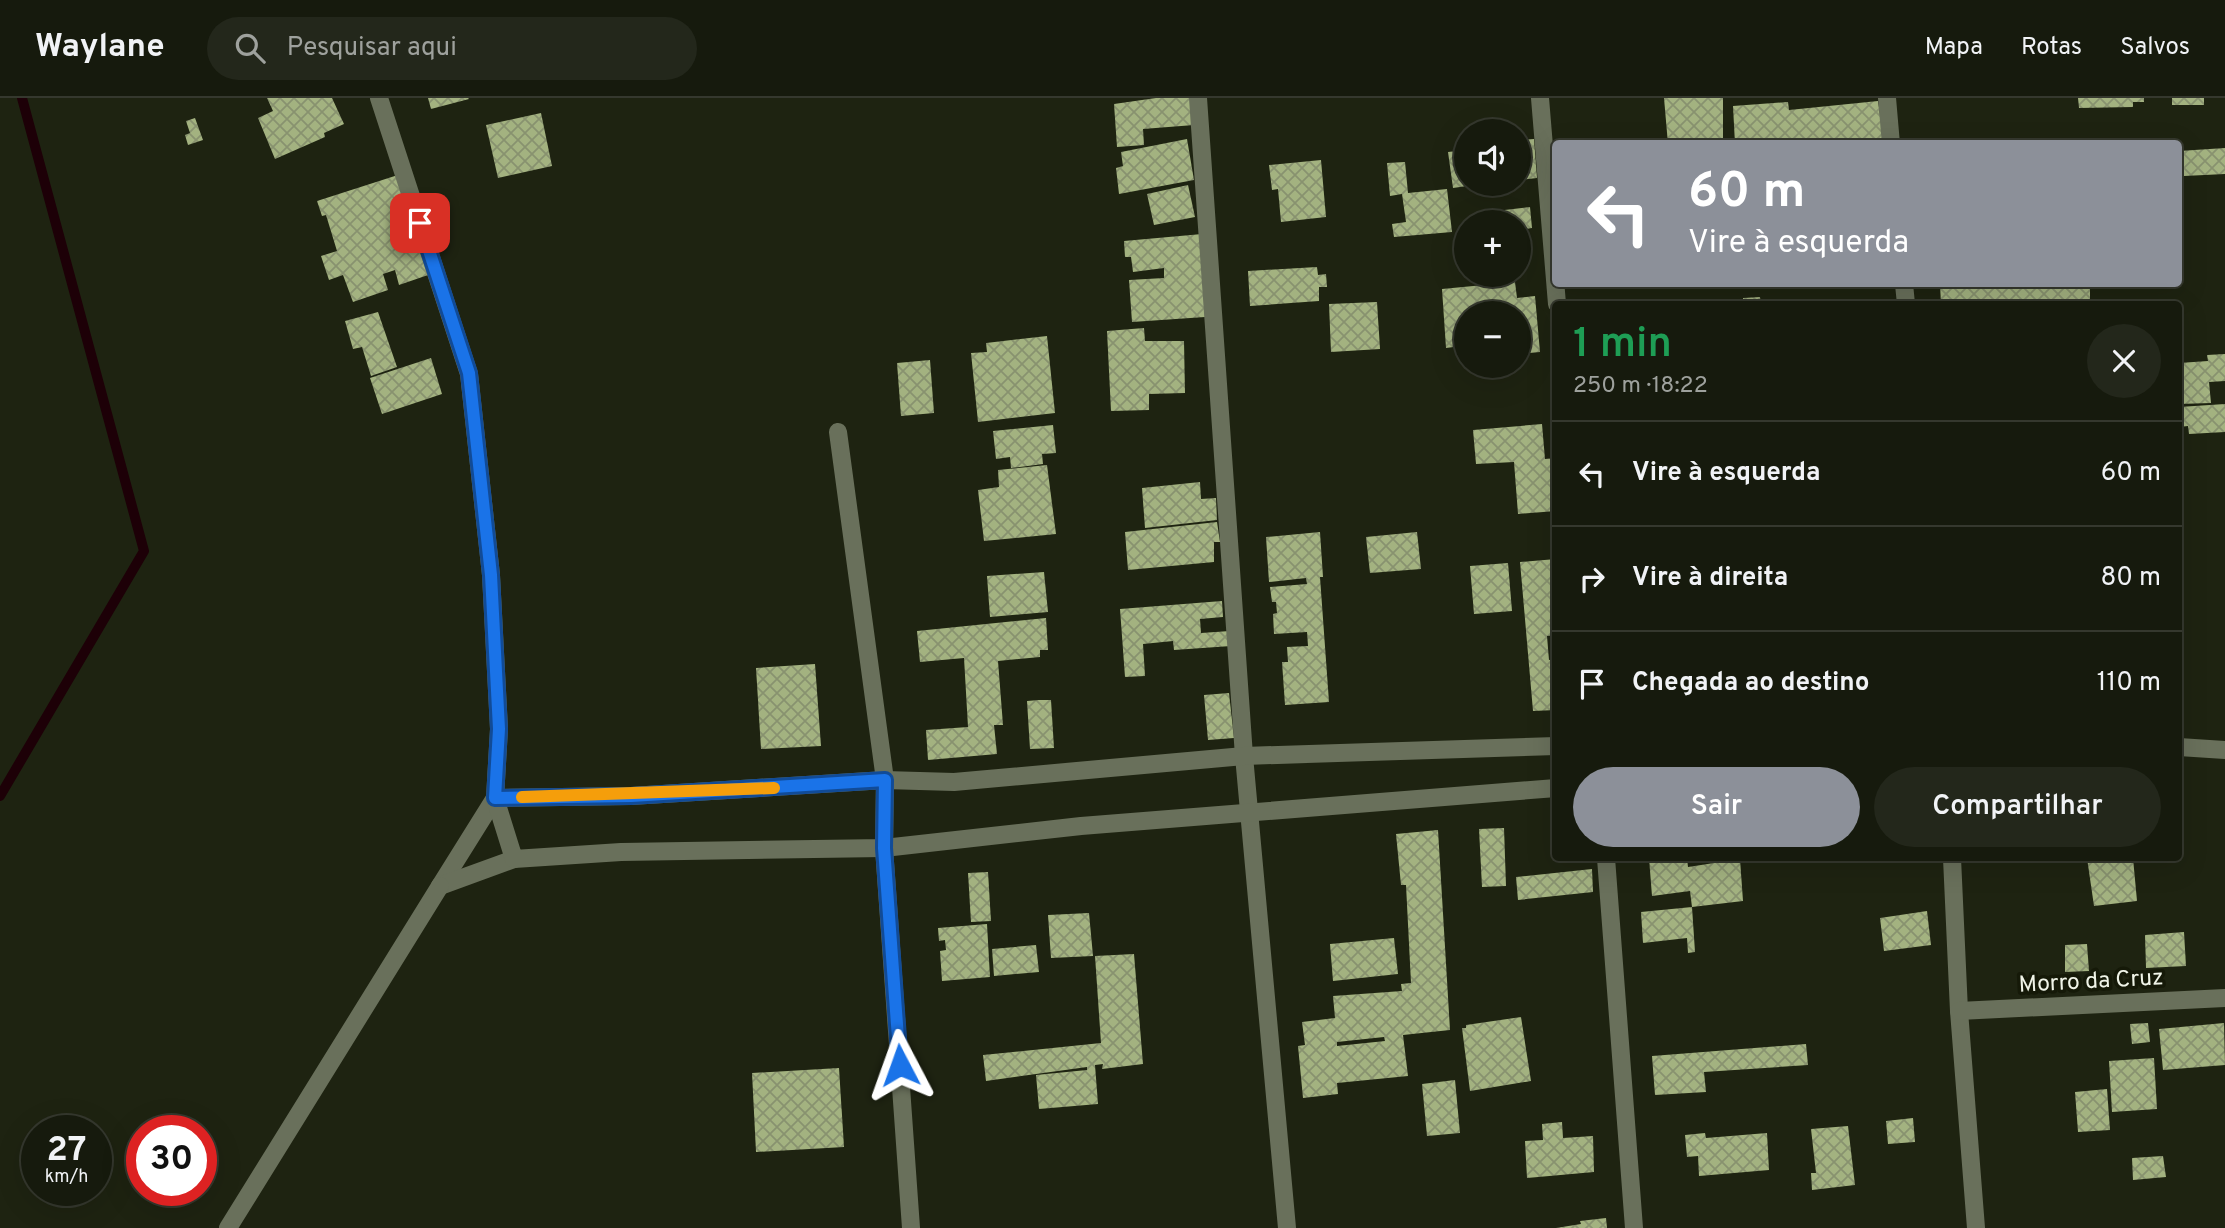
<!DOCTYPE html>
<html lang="pt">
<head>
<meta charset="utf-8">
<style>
  :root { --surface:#161a0d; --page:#23271b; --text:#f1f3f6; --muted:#9ea19d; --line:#35382e; --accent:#8c9099 }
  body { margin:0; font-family:Overpass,sans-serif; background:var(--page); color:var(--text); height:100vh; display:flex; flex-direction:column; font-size:26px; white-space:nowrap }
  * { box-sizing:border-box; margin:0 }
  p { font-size:23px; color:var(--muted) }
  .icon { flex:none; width:38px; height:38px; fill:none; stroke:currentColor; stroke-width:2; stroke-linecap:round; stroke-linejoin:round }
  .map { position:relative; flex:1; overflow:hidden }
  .drawer { position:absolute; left:1552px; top:203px; width:630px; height:560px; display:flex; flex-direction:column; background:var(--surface); border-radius:7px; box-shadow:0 7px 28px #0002,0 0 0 2px var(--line) }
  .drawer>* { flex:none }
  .banner { position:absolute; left:1552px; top:42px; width:630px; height:147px; border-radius:7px; box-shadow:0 7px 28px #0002,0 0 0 2px var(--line); background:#8c9099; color:#fff; overflow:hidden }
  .tools { position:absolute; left:1454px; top:21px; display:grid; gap:14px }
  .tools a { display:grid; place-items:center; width:77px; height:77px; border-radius:50%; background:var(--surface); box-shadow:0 7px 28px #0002,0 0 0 2px var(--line); font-size:35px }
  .speed { position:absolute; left:21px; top:1017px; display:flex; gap:14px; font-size:35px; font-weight:700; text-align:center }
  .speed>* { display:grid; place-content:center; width:91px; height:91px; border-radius:50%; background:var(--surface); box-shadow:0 7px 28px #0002,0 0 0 2px var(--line); line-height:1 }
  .speed small { font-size:18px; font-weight:400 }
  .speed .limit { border:10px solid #d22; background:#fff; color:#111 }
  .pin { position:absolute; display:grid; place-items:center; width:60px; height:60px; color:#fff; margin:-30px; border-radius:14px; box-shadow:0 4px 10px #0006 }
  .me { position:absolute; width:77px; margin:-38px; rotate:356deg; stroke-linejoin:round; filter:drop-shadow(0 0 5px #0008) }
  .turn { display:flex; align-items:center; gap:24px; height:147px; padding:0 21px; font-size:32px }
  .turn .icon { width:91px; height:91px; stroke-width:2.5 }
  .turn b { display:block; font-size:49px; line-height:60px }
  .round { display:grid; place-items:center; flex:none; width:74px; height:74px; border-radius:37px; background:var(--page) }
  .summary { display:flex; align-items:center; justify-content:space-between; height:119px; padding:0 21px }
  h1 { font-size:42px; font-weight:600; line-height:52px; color:#1e9e55 }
  .action { display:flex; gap:14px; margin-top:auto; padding:14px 21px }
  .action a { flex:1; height:80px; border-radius:42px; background:var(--accent); color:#fff; font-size:28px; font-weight:600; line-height:80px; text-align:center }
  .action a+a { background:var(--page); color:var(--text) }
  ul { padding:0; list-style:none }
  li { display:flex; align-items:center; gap:21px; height:105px; padding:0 21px; border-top:2px solid var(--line) }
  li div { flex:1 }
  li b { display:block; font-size:26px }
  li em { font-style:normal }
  header { display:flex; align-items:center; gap:42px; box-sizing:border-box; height:98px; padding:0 35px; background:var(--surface); border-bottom:2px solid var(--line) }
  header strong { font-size:33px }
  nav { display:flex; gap:38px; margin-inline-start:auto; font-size:24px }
  .search { width:490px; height:63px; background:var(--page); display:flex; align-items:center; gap:18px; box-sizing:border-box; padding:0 24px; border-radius:38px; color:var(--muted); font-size:26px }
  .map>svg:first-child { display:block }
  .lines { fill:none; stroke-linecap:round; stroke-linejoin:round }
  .stream { stroke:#1d0007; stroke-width:10 }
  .building { fill:url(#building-cross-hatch); fill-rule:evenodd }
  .minor { stroke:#69705b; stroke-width:18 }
  .tertiary { stroke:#69705b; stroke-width:18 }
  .route-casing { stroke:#114b97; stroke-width:18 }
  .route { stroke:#1a73e8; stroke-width:12 }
  .slow { stroke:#f59e0b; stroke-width:12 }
  .labels { text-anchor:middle; stroke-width:7; stroke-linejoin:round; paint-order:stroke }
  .street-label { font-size:23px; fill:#f0f4e8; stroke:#151908 }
</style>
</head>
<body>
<header>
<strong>Waylane</strong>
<div class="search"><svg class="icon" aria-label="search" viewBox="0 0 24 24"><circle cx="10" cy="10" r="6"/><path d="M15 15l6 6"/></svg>Pesquisar aqui</div>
<nav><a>Mapa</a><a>Rotas</a><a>Salvos</a></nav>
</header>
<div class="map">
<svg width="2225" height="1130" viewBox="0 0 2225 1130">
  <defs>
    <pattern id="building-cross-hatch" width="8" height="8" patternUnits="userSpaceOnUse" patternTransform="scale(1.75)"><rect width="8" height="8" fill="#a3b280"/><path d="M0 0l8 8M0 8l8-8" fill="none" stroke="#88926f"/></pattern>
  </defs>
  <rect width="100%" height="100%" fill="#1e2311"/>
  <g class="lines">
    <polyline class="stream" points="0,698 144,453 22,0"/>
  </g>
  <g class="building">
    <polygon points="267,0 332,0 344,26 324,35 325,39 275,61 258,20 273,13"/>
    <polygon points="428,0 468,0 469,1 431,11"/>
    <polygon points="1156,0 1192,0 1194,27 1143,31 1144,47 1117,49 1114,6"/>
    <polygon points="1664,0 1723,0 1723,46 1668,46"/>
    <polygon points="2078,0 2144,0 2144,4 2133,4 2133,9 2079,10"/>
    <rect x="2172" y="0" width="32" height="7"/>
    <polygon points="1878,3 1884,46 1735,46 1733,8 1788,4 1789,12"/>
    <polygon points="541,15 552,68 498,80 486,27"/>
    <polygon points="195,20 203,42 188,47 185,37 190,35 186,23"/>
    <polygon points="1187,41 1194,82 1119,96 1116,70 1123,68 1121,54"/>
    <polygon points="1534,41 1537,80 1519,82 1519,42"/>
    <polygon points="2225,50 2225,76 2184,78 2183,65 2179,66 2179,53"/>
    <polygon points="1466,52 1466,86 1474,87 1453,90 1448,54"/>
    <polygon points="1321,62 1326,119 1281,124 1278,91 1272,92 1269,67"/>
    <polygon points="1405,64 1408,95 1447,91 1452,134 1394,139 1392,126 1406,124 1402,96 1390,98 1387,65"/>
    <polygon points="401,76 431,176 399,187 395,172 383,176 388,192 353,204 343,177 329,182 321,158 337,153 326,117 322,118 317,103"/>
    <polygon points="1188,87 1195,119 1154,127 1147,96"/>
    <polygon points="1530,109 1532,130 1519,132 1519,124 1497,124 1496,113"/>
    <polygon points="1202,136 1205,219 1132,224 1129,182 1164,180 1164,170 1133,174 1131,159 1125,159 1124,143"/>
    <polygon points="1317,169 1318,177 1326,176 1327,189 1319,189 1319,203 1250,208 1248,173"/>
    <polygon points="1515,184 1517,200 1535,198 1540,254 1519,256 1519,215 1466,215 1466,261 1462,262 1461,248 1446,250 1442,191"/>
    <polygon points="1940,186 2080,186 2090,190 2090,206 1941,206"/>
    <polygon points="1760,199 1761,206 1743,206 1743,200"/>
    <polygon points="1377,204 1380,251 1331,254 1329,206"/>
    <polygon points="378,214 397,269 371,278 362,249 353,251 345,223"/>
    <polygon points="1144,230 1145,243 1184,243 1185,295 1149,296 1149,312 1111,313 1107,233"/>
    <polygon points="1047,238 1055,315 978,324 971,255 987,254 986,245"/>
    <polygon points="2225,256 2225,283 2209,284 2211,305 2179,306 2179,265 2208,263 2207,257"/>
    <polygon points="431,260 442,296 382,316 370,280"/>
    <polygon points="930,262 934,315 901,318 897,265"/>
    <polygon points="2225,306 2225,334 2189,336 2188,328 2179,329 2179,309"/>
    <polygon points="1542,326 1545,361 1556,360 1556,413 1518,416 1514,364 1476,366 1473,332"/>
    <polygon points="1053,327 1056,355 1042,356 1043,366 1011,370 1010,359 996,361 993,333"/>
    <polygon points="1047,367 1056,436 984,443 978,392 999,389 998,372"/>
    <polygon points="1200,384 1201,401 1216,400 1217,422 1145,430 1142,390"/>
    <polygon points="1217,424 1220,444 1214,444 1214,464 1128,472 1125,434"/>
    <polygon points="1320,434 1323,479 1320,479 1329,604 1285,607 1282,564 1288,564 1287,549 1308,548 1307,534 1274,536 1273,516 1277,515 1276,504 1272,504 1270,489 1307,486 1306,480 1269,484 1266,439"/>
    <polygon points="1417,434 1421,471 1370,475 1366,439"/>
    <polygon points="1556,461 1556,537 1547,538 1549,562 1556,561 1556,612 1533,613 1520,464"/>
    <polygon points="1508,465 1512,513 1474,516 1470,468"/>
    <polygon points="1044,474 1048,514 990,519 987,478"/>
    <polygon points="1222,503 1223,519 1200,521 1201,535 1230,533 1231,548 1174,552 1173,543 1143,546 1145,578 1125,579 1120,511"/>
    <polygon points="1046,520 1048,552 1040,552 1040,559 998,563 1003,627 994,627 997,656 928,662 926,632 968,629 964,560 920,564 917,533"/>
    <polygon points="815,566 821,648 761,651 756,570"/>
    <polygon points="1229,595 1234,640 1208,642 1204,597"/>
    <polygon points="1039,602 1051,602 1054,650 1030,651 1027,603"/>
    <polygon points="1504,730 1506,788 1482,789 1479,731"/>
    <path d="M1438,732L1450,932L1403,937L1408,978L1337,985L1338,996L1303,1000L1298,948L1305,947L1302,924L1335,920L1333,898L1402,893L1401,886L1411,885L1406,787H1401L1396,736ZM1384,939L1385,943L1337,948V944Z"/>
    <polygon points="1649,760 1687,760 1688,769 1740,761 1743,803 1692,809 1690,793 1652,798"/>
    <polygon points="2087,760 2133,760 2137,803 2094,808"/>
    <polygon points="1592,771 1593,794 1518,802 1516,779"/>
    <polygon points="988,774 991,823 971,824 968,775"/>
    <polygon points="1692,809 1695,854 1688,855 1687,840 1643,845 1641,814"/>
    <polygon points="1927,813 1931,847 1884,853 1880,820"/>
    <polygon points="1089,815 1093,858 1051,860 1048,817"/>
    <polygon points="987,826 990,879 942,883 940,853 946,852 945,842 939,843 938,830"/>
    <polygon points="2184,834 2186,868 2146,870 2145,837"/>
    <polygon points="1394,840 1398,876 1333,883 1330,846"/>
    <polygon points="2087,846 2089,873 2065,874 2065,847"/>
    <polygon points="1036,847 1039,874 994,878 992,851"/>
    <polygon points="1134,856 1143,966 1102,971 1103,966 1095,967 1098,1006 1039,1011 1036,977 1087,972 1087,969 986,983 983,957 1101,945 1095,858"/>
    <polygon points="1521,919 1531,983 1470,993 1462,930 1466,930 1466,927"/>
    <polygon points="2148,925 2150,944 2132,946 2130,926"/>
    <polygon points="2224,925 2225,967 2163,972 2159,931"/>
    <polygon points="1806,946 1808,967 1704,974 1706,994 1655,997 1652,958"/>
    <polygon points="2154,960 2157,1011 2112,1014 2109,963"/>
    <polygon points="839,970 844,1049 756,1054 752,975"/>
    <polygon points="1455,982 1460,1035 1427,1038 1422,986"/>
    <polygon points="2107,991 2110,1032 2078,1034 2075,994"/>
    <polygon points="1913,1020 1915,1044 1888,1046 1886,1023"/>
    <polygon points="1562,1024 1563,1040 1593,1038 1594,1074 1527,1080 1525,1043 1543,1042 1542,1026"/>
    <polygon points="1848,1028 1855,1087 1812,1092 1811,1075 1816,1075 1811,1031"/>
    <polygon points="1705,1035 1706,1040 1767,1035 1769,1072 1699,1078 1698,1058 1687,1059 1685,1037"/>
    <polygon points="2163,1058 2166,1079 2133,1082 2132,1060"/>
    <polygon points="1606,1120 1607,1130 1556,1130 1581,1126 1580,1123"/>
  </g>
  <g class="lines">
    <g class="minor">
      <polyline points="1198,0 1244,658 1287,1130"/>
      <polyline points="1540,0 1557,206"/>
      <polyline points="1887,0 1891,46"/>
      <polyline points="1904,186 1906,206"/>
      <polyline points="838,334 885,682 884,750 911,1130"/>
      <polyline points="1606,760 1634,1130"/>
      <polyline points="1952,760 1959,913 1976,1130"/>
      <polyline points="440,788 495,700"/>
      <polyline points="440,788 514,761"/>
      <polyline points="1959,913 2225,900"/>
    </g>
    <g class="tertiary">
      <polyline points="379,0 469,276 491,477 499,631 495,700 514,761 621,754 884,750 1081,728 1556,690"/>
      <polyline points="2179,649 2225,652"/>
      <polyline points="495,700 631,698 885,682 954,684 1244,658 1556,648"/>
      <polyline points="228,1130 440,788"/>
    </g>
  </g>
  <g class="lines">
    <defs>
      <polyline id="route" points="420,125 469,275 491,477 499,631 495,700 631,698 885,682 884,750 900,967"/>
    </defs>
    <use href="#route" class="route-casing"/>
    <use href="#route" class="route"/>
    <polyline class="slow" points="522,699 774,690"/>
  </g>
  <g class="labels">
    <g class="street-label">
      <text transform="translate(2091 882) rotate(-3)" y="8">Morro da Cruz</text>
    </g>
  </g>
</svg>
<div class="tools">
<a><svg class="icon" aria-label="sound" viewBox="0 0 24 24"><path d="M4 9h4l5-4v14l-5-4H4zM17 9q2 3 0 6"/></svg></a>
<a>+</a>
<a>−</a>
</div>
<div class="speed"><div>27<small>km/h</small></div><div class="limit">30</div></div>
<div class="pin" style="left:420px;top:125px;background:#d93025"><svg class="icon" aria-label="arrive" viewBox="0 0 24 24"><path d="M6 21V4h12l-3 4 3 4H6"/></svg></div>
<svg class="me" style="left:900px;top:967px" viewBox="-20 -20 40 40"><path d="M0-17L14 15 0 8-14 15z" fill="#1a73e8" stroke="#fff" stroke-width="4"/></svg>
<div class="banner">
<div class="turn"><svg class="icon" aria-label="left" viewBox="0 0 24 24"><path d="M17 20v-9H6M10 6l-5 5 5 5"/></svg><div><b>60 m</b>Vire à esquerda</div></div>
</div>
<section class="drawer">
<div class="summary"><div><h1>1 min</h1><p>250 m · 18:22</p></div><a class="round"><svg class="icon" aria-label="close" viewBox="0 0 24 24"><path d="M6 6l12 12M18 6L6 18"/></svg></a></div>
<ul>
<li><svg class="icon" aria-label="left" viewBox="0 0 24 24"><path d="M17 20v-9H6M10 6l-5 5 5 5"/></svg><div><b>Vire à esquerda</b></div><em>60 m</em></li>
<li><svg class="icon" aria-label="right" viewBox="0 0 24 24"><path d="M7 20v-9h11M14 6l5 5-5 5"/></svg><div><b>Vire à direita</b></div><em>80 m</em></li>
<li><svg class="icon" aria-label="arrive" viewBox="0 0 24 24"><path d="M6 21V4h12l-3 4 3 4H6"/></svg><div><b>Chegada ao destino</b></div><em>110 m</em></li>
</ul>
<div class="action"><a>Sair</a><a>Compartilhar</a></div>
</section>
</div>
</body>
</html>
